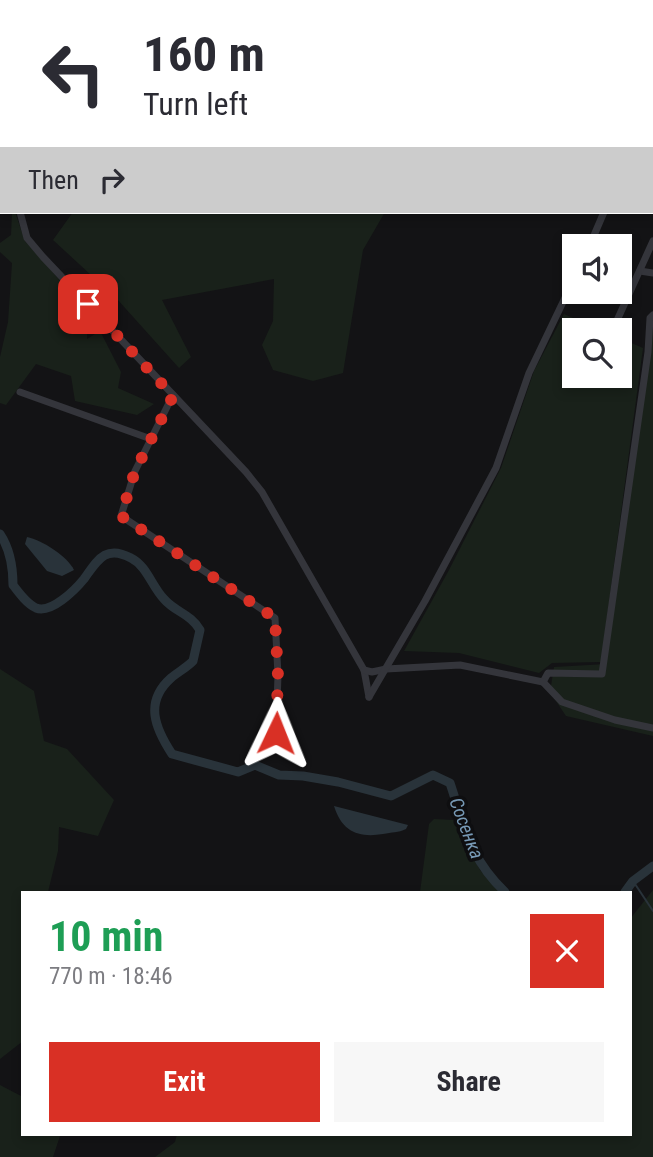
<!DOCTYPE html>
<html lang="en">
<head>
<meta charset="utf-8">
<style>
  :root { --surface:#fff; --page:#f7f7f7; --text:#2b2b33; --muted:#7c7c81; --accent:#d93025 }
  body { margin:0; font-family:"Roboto Condensed",sans-serif; background:var(--page); color:var(--text); height:100vh; display:flex; flex-direction:column; font-size:26px; white-space:nowrap }
  * { box-sizing:border-box; margin:0 }
  p { font-size:23px; color:var(--muted) }
  .icon { flex:none; width:38px; height:38px; fill:none; stroke:currentColor; stroke-width:2; stroke-linecap:round; stroke-linejoin:round }
  .map { position:relative; flex:1; overflow:hidden }
  .panel { position:absolute; left:21px; top:891px; width:611px; height:245px; display:flex; flex-direction:column; background:var(--surface); border-radius:0px; box-shadow:0 4px 10px #0003 }
  .panel>* { flex:none }
  .guide { position:absolute; left:0px; top:0px; width:654px; height:214px; box-shadow:0 4px 10px #0003; background:#fff; color:var(--text); overflow:hidden }
  .fabs { position:absolute; left:562px; top:234px; display:grid; gap:14px }
  .fabs a { display:grid; place-items:center; width:70px; height:70px; border-radius:0px; background:var(--surface); box-shadow:0 4px 10px #0003; font-size:35px }
  .pin { position:absolute; display:grid; place-items:center; width:60px; height:60px; color:#fff; margin:-30px; border-radius:14px; box-shadow:0 4px 10px #0006 }
  .me { position:absolute; width:77px; margin:-38px; rotate:2deg; stroke-linejoin:round; filter:drop-shadow(0 0 5px #0008) }
  .turn { display:flex; align-items:center; gap:24px; height:147px; padding:0 28px; font-size:32px }
  .turn .icon { width:91px; height:91px; stroke-width:2.5 }
  .turn b { display:block; font-size:49px; line-height:60px }
  .then { display:flex; align-items:center; height:66px; padding:0 28px; background:#0003; gap:14px; font-size:26px }
  .round { display:grid; place-items:center; flex:none; width:74px; height:74px; border-radius:0px; background:var(--page) }
  .summary { display:flex; align-items:center; justify-content:space-between; height:119px; padding:0 28px }
  h1 { font-size:42px; font-weight:700; line-height:52px; color:#1e9e55 }
  .cta { display:flex; gap:14px; margin-top:auto; padding:14px 28px }
  .cta a { flex:1; height:80px; border-radius:0px; background:var(--accent); color:#fff; font-size:28px; font-weight:700; line-height:80px; text-align:center }
  .cta a+a { background:var(--page); color:var(--text) }
  .map>svg:first-child { display:block }
  .green { fill:#19211a }
  .water { fill:#29333a }
  .lines { fill:none; stroke-linecap:round; stroke-linejoin:round }
  .stream { stroke:#29333a; stroke-width:2 }
  .river { stroke:#29333a; stroke-width:9 }
  .minor { stroke:#34353b; stroke-width:7 }
  .route { stroke:#d93025; stroke-width:12; stroke-dasharray:0 21.6 }
  .labels { text-anchor:middle; stroke-width:7; stroke-linejoin:round; paint-order:stroke }
  .water-label { font-size:19px; font-style:italic; fill:#7799b5; stroke:#0e0e10 }
</style>
</head>
<body>
<div class="map">
<svg width="653" height="1157" viewBox="0 0 653 1157">
  <rect width="100%" height="100%" fill="#131315"/>
  <g class="green">
    <polygon points="149,0 653,0 653,79 653,2 148,2"/>
    <polygon points="12,212 15,212 25,241 87,311 87,339 100,331 121,372 118,388 154,404 137,415 75,401 71,376 36,364 6,405 0,403 0,357 8,322 12,263 0,252 0,243 11,235"/>
    <polygon points="73,212 385,212 363,250 343,373 313,381 273,370 262,345 273,321 274,279 162,300 191,357 179,368 117,299 53,240"/>
    <polygon points="564,314 603,331 574,331 574,376 620,376 620,338 643,348 601,662 552,663 539,673 459,653 404,651 449,570 501,468 534,371"/>
    <polygon points="653,318 653,736 566,716 550,692 554,667 606,664"/>
    <polygon points="0,669 34,691 44,741 67,749 114,800 98,836 59,827 58,851 48,892 23,892 23,1041 0,1059"/>
    <polygon points="434,819 454,820 480,870 502,892 420,892 429,824"/>
    <polygon points="653,890 653,1157 155,1157 175,1142 177,1134 630,1134 630,919"/>
    <polygon points="0,1085 23,1097 23,1134 60,1136 53,1157 0,1157"/>
  </g>
  <g class="water">
    <path d="M27,537C42,540 67,556 74,570L62,576L47,571L25,544Z"/>
    <path d="M334,806L408,825L406,829C398,833 392,832 383,834C359,838 342,832 334,806Z"/>
  </g>
  <g class="lines">
    <g class="stream">
      <polyline points="0,80 0,130"/>
      <polyline points="633,881 653,911"/>
    </g>
    <g class="river">
      <path d="M0,534C10,549 13,568 13,585C19,593 27,604 36,608C51,614 75,590 84,579C97,561 105,544 131,558C147,566 152,587 164,599C175,612 191,614 200,630L193,661C186,668 178,672 171,678C144,702 155,728 172,754L238,772L255,765L279,775L303,776L338,782L391,796L433,775L450,783C465,828 470,859 505,892"/>
      <polyline points="625,892 633,881 653,866"/>
    </g>
    <g class="minor">
      <polyline points="9,0 9,2"/>
      <polyline points="20,212 27,238 43,257 246,472 262,492 364,670 369,697"/>
      <polyline points="589,247 604,212"/>
      <polyline points="640,271 653,273"/>
      <polyline points="614,327 653,241"/>
      <polyline points="20,392 151,439"/>
      <polyline points="173,395 135,471 121,516 275,618 278,675 276,733"/>
      <polyline points="364,670 372,672 386,669 460,665 543,682 548,673 602,674 648,352 650,318 653,315"/>
      <polyline points="543,682 562,702 615,720 653,728"/>
      <polyline points="369,697 425,601 496,468 529,373 574,279"/>
    </g>
  </g>
  <g class="lines">
    <polyline class="route" points="88,304 173,396 135,471 121,516 275,618 278,676 276,733"/>
  </g>
  <g class="labels">
    <g class="water-label">
      <text transform="translate(467 828) rotate(69)" y="7">Сосенка</text>
    </g>
  </g>
</svg>
<div class="fabs">
<a><svg class="icon" aria-label="sound" viewBox="0 0 24 24"><path d="M4 9h4l5-4v14l-5-4H4zM17 9q2 3 0 6"/></svg></a>
<a><svg class="icon" aria-label="search" viewBox="0 0 24 24"><circle cx="10" cy="10" r="6"/><path d="M15 15l6 6"/></svg></a>
</div>
<div class="pin" style="left:88px;top:304px;background:#d93025"><svg class="icon" aria-label="arrive" viewBox="0 0 24 24"><path d="M6 21V4h12l-3 4 3 4H6"/></svg></div>
<svg class="me" style="left:276px;top:733px" viewBox="-20 -20 40 40"><path d="M0-17L14 15 0 8-14 15z" fill="#d93025" stroke="#fff" stroke-width="4"/></svg>
<div class="guide">
<div class="turn"><svg class="icon" aria-label="left" viewBox="0 0 24 24"><path d="M17 20v-9H6M10 6l-5 5 5 5"/></svg><div><b>160 m</b>Turn left</div></div>
<div class="then">Then<svg class="icon" aria-label="right" viewBox="0 0 24 24"><path d="M7 20v-9h11M14 6l5 5-5 5"/></svg></div>
</div>
<section class="panel">
<div class="summary"><div><h1>10 min</h1><p>770 m · 18:46</p></div><a class="round" style="background:#d93025;color:#fff"><svg class="icon" aria-label="close" viewBox="0 0 24 24"><path d="M6 6l12 12M18 6L6 18"/></svg></a></div>
<div class="cta"><a>Exit</a><a>Share</a></div>
</section>
</div>
</body>
</html>
